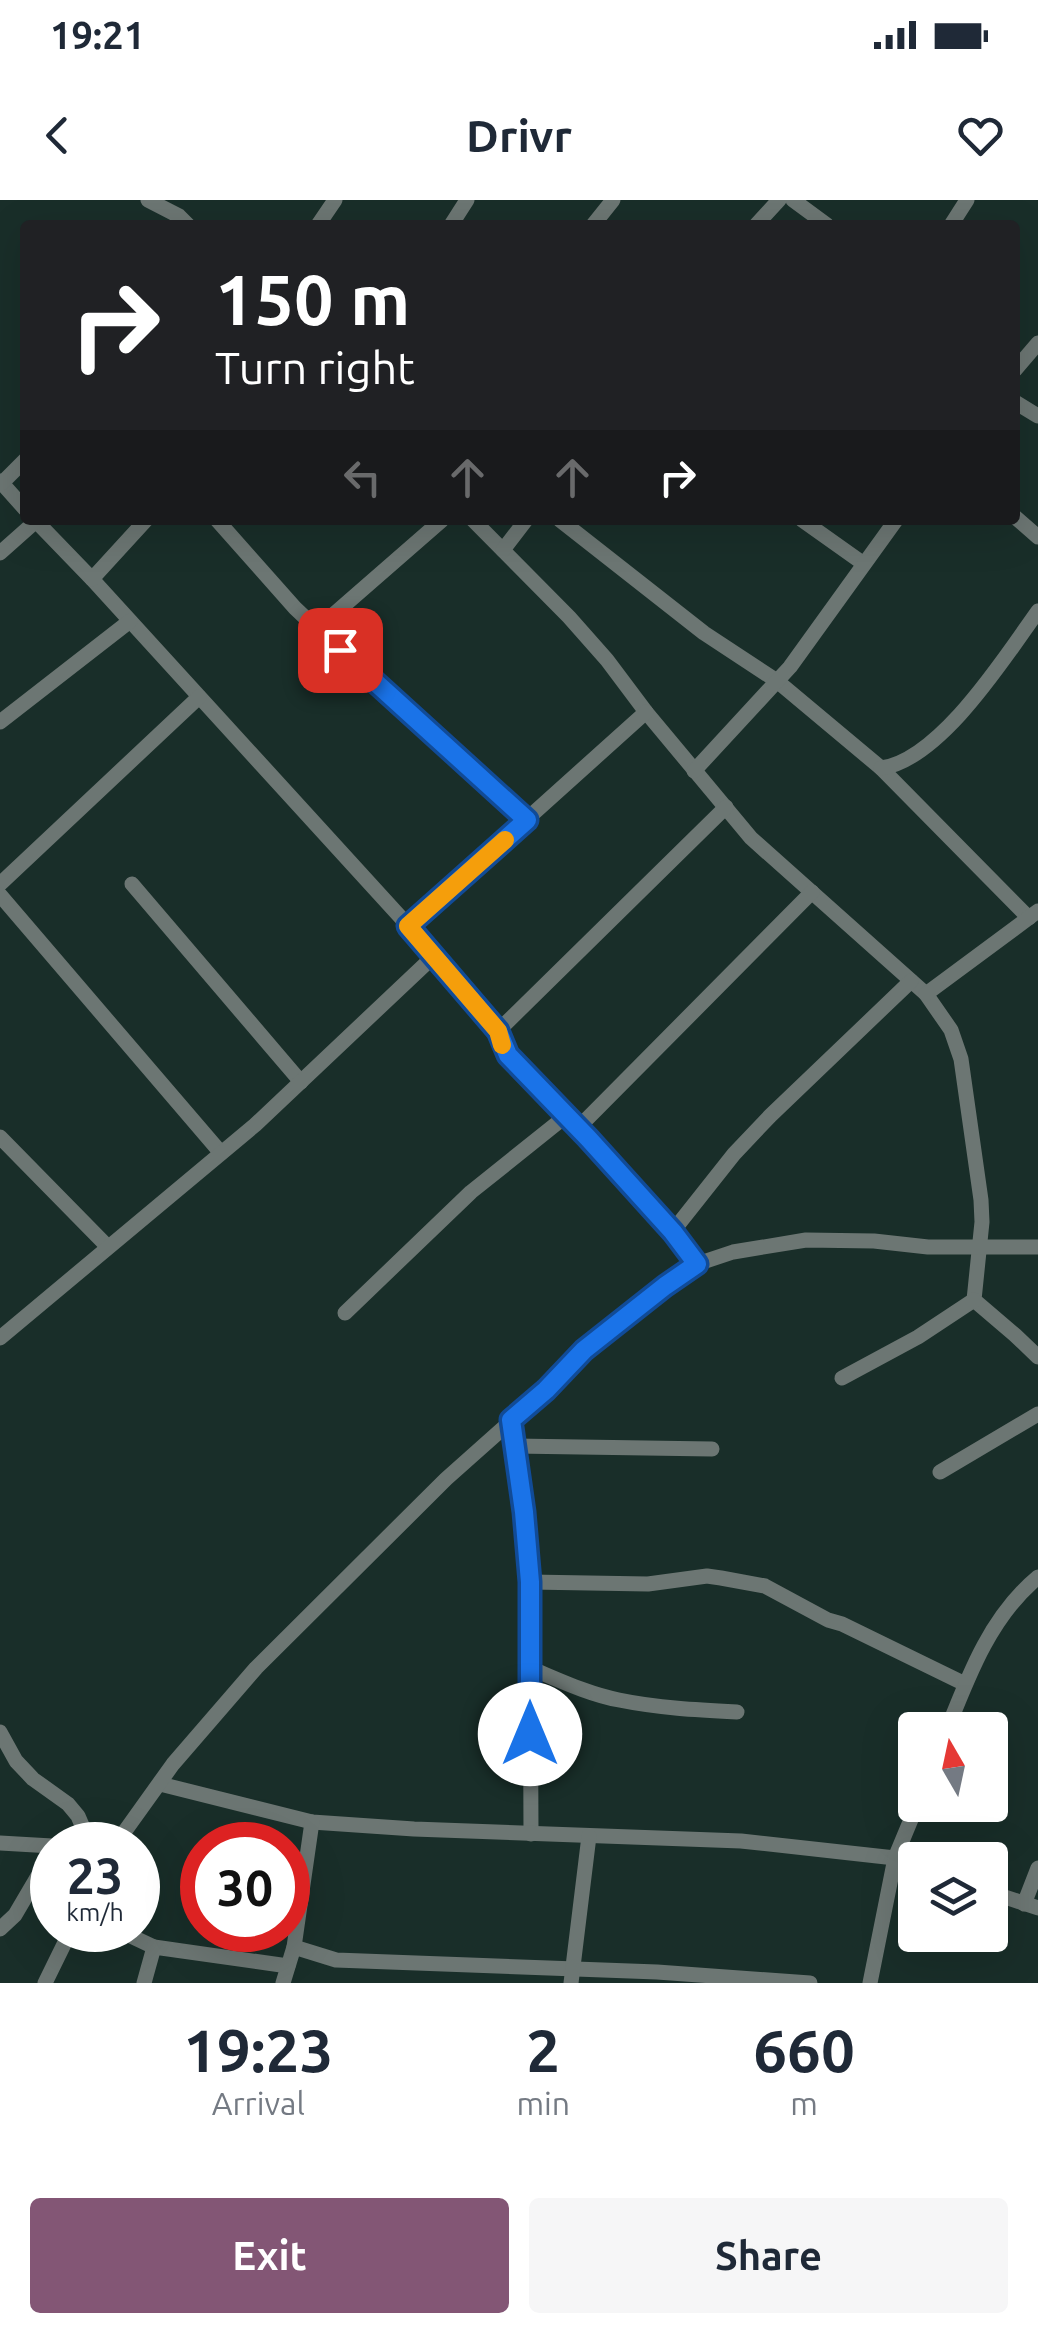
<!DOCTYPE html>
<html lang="en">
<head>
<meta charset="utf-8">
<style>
  :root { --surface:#fff; --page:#f6f6f7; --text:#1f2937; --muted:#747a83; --accent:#835675 }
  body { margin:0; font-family:Ubuntu,sans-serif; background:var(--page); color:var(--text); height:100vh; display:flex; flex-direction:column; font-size:38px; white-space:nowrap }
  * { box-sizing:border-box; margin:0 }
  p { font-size:32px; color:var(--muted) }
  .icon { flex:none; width:55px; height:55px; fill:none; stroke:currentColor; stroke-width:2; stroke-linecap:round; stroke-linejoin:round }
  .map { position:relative; height:1783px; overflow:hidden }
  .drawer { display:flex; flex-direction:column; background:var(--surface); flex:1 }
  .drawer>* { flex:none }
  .top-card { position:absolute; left:20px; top:20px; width:1000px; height:305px; border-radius:10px; box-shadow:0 10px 40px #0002; background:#202124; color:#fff; overflow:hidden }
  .needle { width:65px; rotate:351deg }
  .tools { position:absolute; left:898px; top:1512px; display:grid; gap:20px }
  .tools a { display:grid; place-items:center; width:110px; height:110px; border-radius:10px; background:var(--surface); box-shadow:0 10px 40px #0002; font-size:50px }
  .speed { position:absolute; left:30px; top:1622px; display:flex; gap:20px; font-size:50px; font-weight:700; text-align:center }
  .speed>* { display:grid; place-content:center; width:130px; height:130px; border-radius:50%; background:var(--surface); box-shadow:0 10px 40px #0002; line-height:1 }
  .speed small { font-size:25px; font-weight:400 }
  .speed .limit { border:15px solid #d22; background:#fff; color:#111 }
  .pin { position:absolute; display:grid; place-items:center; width:85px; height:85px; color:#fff; margin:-42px; border-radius:20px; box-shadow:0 5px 15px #0006 }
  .me { position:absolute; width:110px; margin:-55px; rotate:0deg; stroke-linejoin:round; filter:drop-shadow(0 0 8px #0008) }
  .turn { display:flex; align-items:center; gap:35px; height:210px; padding:0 30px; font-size:45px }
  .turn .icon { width:130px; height:130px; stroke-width:2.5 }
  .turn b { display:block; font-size:70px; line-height:85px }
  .lanes { display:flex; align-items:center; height:95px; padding:0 30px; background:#0003; justify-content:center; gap:50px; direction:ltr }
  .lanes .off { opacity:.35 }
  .eta { display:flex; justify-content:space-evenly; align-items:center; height:170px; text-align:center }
  .eta b { font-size:60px; font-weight:700; line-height:70px }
  .action { display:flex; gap:20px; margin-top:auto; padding:20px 30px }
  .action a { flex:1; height:115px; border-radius:10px; background:var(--accent); color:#fff; font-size:40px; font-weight:700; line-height:115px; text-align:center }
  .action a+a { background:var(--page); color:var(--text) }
  .status { display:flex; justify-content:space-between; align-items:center; height:70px; padding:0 50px; background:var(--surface); direction:ltr }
  .status svg { height:28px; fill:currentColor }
  header { display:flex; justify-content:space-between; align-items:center; height:130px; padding:0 30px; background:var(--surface); font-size:45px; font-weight:700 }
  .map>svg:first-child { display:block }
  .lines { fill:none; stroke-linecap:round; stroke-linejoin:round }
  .minor { stroke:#6c7673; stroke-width:15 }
  .route-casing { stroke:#114b97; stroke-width:25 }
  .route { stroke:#1a73e8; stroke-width:18 }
  .slow { stroke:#f59e0b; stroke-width:18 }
</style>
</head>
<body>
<div class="status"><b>19:21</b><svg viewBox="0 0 49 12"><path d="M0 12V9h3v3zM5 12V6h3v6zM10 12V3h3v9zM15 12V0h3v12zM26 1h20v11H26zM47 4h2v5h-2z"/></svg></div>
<header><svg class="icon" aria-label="back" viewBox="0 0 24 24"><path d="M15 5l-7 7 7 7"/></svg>Drivr<svg class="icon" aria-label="heart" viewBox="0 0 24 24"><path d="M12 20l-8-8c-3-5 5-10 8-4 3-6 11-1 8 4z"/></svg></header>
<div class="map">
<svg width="1038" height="1783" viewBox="0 0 1038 1783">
  <rect width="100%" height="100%" fill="#192e29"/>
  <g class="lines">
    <g class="minor">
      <polyline points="148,0 179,16 188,25"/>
      <polyline points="793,0 827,25"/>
      <polyline points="318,25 335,0"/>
      <polyline points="451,25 467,0"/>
      <polyline points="593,25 613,0"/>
      <polyline points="756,25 779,0"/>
      <polyline points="951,25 967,0"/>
      <polyline points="1015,170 1038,143"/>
      <polyline points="1015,202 1038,216"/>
      <polyline points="0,281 25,309"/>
      <polyline points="2,283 25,260"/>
      <polyline points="1015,317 1038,337"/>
      <polyline points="35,320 92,379 435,755 498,831 508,855 588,937 673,1031 697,1064"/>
      <polyline points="217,320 295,408 406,513 527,621"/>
      <polyline points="473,320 569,417 607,460 646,512 751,638 926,794 951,830 961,859 981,1000 982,1022 974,1100 1015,1135 1038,1157"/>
      <polyline points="560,320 704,433 777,481 881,568 1029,718"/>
      <polyline points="802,320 864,364"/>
      <polyline points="503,350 526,320"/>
      <polyline points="0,353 36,321"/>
      <polyline points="92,379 146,320"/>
      <polyline points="317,429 442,320"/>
      <polyline points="0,522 130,421"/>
      <path d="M881,568C940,560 1005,457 1038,411"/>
      <polyline points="694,571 790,467 896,320"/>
      <polyline points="0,684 199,497"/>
      <polyline points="132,684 301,882"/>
      <polyline points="0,695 221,953"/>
      <polyline points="408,726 646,512"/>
      <polyline points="926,794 1038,711"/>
      <polyline points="498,831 726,607"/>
      <polyline points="578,928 812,692"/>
      <polyline points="0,937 108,1047"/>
      <polyline points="673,1031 734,954 770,916 911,781"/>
      <polyline points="345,1113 471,992 566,916"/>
      <polyline points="0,1138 255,925 435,755"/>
      <polyline points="842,1178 918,1137 974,1100"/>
      <polyline points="511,1220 524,1312 530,1382 531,1634"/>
      <polyline points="514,1246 712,1249"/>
      <polyline points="940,1272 1038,1214"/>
      <polyline points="530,1382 648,1384 707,1376 721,1378 765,1386 828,1420 842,1424 965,1484"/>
      <path d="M530,1468C559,1480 588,1494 619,1500C658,1508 697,1510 737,1512"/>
      <path d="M947,1530C969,1474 991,1416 1038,1377"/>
      <polyline points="0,1532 16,1561 33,1579 68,1604 78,1616 90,1644"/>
      <polyline points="160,1584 312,1622 414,1629 741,1641 895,1658 915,1666"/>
      <polyline points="0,1643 52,1646"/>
      <polyline points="68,1645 92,1645"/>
      <polyline points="115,1645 173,1564 256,1468 446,1279 546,1190 585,1150 665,1086 697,1064 733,1052 806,1040 874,1041 928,1047 1038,1047"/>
      <polyline points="990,1692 1038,1708"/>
      <polyline points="1024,1704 1038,1668"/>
      <polyline points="0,1729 15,1715 52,1652"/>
      <polyline points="118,1730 154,1747"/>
      <polyline points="294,1747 336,1760 657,1772 810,1783"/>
      <polyline points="45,1783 71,1730"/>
      <polyline points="144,1783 154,1747 288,1766"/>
      <polyline points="283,1783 294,1747 312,1622"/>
      <polyline points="571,1783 589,1636"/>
      <polyline points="870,1783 895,1658 917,1605"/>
    </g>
  </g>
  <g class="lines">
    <defs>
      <polyline id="route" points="340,450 527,620 408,726 498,831 508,855 588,938 673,1032 697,1064 665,1086 584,1150 546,1190 511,1220 524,1312 530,1382 530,1534"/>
    </defs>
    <use href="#route" class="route-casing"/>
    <use href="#route" class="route"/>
    <polyline class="slow" points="502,845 498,831 408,726 505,640"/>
  </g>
</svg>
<div class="tools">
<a><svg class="needle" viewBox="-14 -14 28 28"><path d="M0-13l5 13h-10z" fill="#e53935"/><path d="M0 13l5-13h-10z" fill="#747a83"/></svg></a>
<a><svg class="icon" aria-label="layers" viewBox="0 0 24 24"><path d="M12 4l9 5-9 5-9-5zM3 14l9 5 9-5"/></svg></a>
</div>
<div class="speed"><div>23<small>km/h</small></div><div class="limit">30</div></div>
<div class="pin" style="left:340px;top:450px;background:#d93025"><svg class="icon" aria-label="arrive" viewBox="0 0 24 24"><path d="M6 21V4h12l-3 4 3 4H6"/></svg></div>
<svg class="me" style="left:530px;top:1534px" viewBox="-20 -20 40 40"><circle r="19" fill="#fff"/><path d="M0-13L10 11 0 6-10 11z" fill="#1a73e8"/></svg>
<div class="top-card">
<div class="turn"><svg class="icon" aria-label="right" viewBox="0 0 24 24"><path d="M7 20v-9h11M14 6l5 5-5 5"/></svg><div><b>150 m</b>Turn right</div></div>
<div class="lanes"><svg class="icon off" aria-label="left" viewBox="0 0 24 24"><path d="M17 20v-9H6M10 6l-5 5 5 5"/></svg><svg class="icon off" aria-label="ahead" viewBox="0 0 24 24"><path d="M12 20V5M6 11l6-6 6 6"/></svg><svg class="icon off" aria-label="ahead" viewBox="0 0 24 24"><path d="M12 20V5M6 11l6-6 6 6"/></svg><svg class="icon" aria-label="right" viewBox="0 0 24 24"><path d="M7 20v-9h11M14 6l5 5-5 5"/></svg></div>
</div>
</div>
<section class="drawer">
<div class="eta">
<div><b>19:23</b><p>Arrival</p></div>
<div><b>2</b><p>min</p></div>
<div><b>660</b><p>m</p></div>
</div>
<div class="action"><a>Exit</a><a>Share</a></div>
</section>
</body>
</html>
